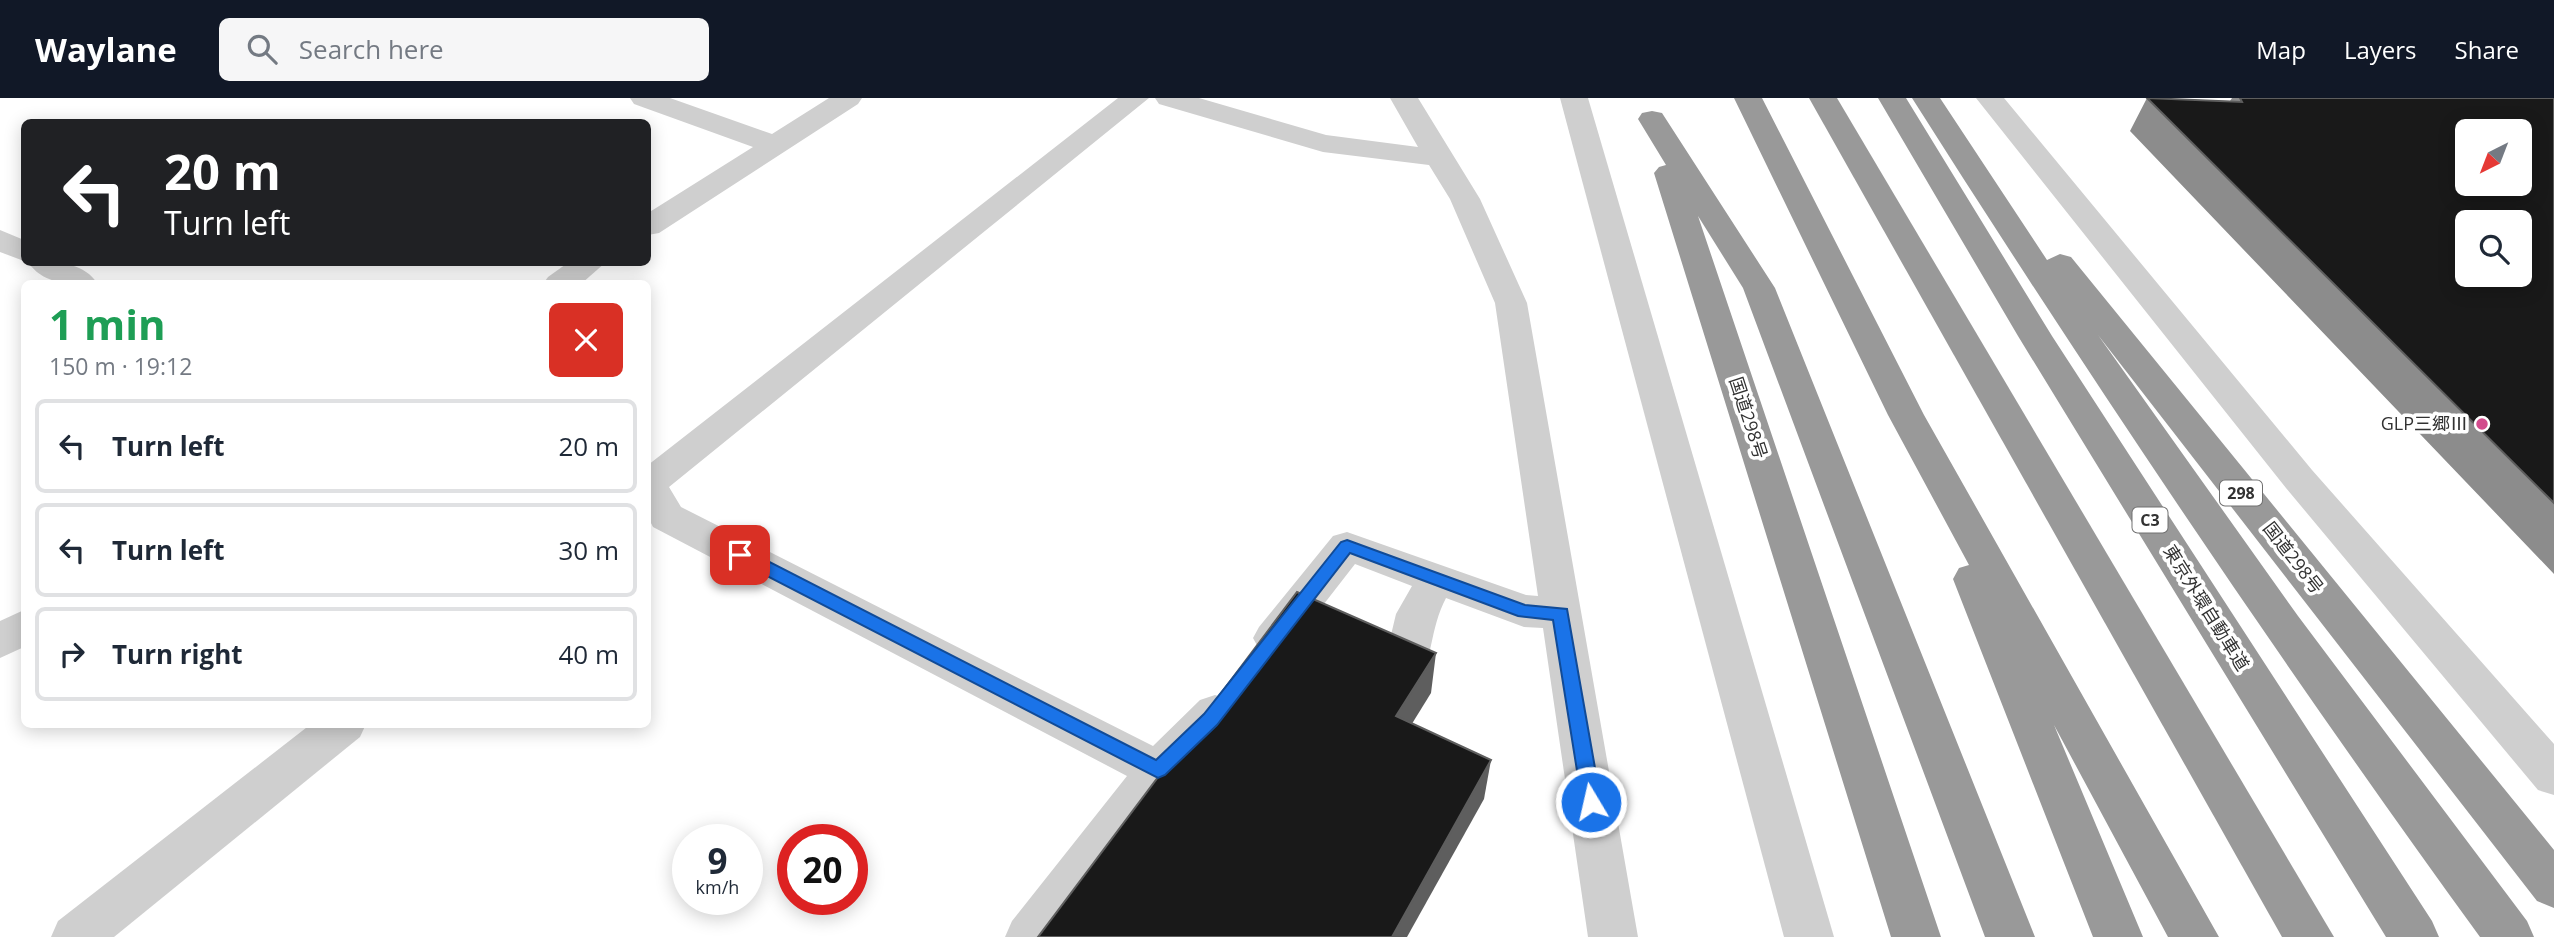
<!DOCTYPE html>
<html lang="en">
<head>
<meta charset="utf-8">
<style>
  :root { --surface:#fff; --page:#f6f6f7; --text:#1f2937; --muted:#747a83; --line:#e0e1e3; --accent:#111827 }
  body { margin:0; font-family:"Open Sans","Noto Sans JP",sans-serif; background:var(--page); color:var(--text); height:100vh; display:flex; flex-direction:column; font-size:26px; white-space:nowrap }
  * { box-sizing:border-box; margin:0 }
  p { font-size:23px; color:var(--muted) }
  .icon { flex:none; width:38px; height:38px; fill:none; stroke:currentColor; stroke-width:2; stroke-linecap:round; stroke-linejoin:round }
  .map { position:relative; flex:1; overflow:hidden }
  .panel { position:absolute; left:21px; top:182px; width:630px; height:448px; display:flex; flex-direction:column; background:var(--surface); border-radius:10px; box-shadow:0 4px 18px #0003 }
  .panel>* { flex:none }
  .top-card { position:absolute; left:21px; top:21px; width:630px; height:147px; border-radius:10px; box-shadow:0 4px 18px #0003; background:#202124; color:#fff; overflow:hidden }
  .needle { width:46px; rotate:222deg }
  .fabs { position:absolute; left:2455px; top:21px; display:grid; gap:14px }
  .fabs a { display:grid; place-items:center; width:77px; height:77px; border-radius:10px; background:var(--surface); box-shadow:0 4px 18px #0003; font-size:35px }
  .speed { position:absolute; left:672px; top:726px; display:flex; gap:14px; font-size:35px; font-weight:700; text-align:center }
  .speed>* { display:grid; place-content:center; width:91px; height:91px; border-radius:50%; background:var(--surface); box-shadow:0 4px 18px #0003; line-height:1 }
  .speed small { font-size:18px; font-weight:400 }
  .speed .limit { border:10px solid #d22; background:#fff; color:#111 }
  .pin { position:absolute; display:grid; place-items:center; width:60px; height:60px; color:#fff; margin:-30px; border-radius:14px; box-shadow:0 4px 10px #0006 }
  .me { position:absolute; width:77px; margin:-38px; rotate:351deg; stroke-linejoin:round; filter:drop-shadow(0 0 5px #0008) }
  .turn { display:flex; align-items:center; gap:24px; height:147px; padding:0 28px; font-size:32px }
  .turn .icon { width:91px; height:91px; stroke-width:2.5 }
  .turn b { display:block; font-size:49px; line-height:60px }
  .round { display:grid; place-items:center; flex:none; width:74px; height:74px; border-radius:10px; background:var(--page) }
  .summary { display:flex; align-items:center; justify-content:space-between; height:119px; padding:0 28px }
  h1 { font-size:42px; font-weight:700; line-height:52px; color:#1e9e55 }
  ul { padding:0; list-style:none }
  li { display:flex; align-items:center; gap:21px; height:94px; margin:0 14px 10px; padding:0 14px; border:4px solid var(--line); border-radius:10px }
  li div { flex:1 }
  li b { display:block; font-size:26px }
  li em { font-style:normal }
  header { display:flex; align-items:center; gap:42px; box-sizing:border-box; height:98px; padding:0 35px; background:var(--accent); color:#fff }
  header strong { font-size:33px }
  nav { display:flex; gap:38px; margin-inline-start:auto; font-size:24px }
  .search { width:490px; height:63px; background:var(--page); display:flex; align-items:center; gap:18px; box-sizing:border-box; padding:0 24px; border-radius:10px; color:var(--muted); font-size:26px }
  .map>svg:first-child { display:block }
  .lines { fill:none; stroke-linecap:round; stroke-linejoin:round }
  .minor { fill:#cfcfcf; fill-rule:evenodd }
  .highway { fill:#999; fill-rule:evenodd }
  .wall { fill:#8c8c8c }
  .shaded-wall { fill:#5e5e5e }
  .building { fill:#191919; stroke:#5e5e5e; stroke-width:2; fill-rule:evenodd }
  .route { fill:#1a73e8; stroke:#114b97; stroke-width:2 }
  .poi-dot { fill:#d24b8c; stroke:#fff; stroke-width:2.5 }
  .labels { text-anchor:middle; stroke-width:7; stroke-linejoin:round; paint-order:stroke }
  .shield { fill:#fff; stroke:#707070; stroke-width:2 }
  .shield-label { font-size:16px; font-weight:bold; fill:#323232 }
  .street-label { font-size:18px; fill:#323232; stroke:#fff }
  .poi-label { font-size:18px; fill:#323232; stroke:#fff; text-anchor:end }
</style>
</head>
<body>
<header>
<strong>Waylane</strong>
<div class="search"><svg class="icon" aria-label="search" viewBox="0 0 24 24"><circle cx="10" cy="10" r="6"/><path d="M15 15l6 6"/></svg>Search here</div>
<nav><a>Map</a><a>Layers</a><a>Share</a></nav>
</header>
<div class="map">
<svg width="2554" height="839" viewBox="0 0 2554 839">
  <rect width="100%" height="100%" fill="#fff"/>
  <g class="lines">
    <g class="minor">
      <polygon points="630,0 670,0 772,36 829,0 862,0 858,6 659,135 648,137 648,115 753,49 634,6"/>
      <polygon points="1118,0 1149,0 669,389 681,409 1153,648 1200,602 1215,597 1230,602 1237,615 1230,628 1174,686 1060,839 1005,839 1012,823 1127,678 653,429 648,419 648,367"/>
      <path d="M1155,0H1199L1326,37L1418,49L1390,0H1418L1480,101L1527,205L1638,839H1588L1543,530L1524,529L1446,500C1430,530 1432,565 1416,595L1401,600L1386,595L1380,583L1396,516L1412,488L1355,466L1289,551L1274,556L1259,551L1253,540L1259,529L1333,438L1347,434L1526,497L1538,498L1495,205L1450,101L1429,67L1323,54L1159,6Z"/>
      <polygon points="1560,0 1588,0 1834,839 1784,839"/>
      <polygon points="1976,0 2004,0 2312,372 2554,646 2554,697 2538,692 2286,390"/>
      <polygon points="0,132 24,142 24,163 0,154"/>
      <path d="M28,164C53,164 82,162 98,186C72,186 44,188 28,164Z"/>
      <polygon points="569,164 606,164 581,186 543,186 548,179"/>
      <polygon points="24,512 24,549 0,560 0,523"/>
      <polygon points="311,626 366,626 360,639 114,839 51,839 58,823"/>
    </g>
    <g class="highway">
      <polygon points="1734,0 1762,0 1924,317 2219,839 2168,839 2054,627 2143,839 2093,839 1953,481 1959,470 1969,467 1888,317"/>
      <polygon points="1809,0 1837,0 2334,839 2282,839"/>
      <polygon points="1878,0 1906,0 2052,238 2432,823 2439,839 2386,839 2018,238"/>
      <path d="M1912,0H1940L2047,162L2060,156L2071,159L2554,752V810L2537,803L2098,237L2298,518L2527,823L2534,839H2480C2281,565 2093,285 1912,0Z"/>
      <polygon points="1652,13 1662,15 1775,190 2035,839 1985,839 1743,190 1698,118 1941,839 1891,839 1654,75 1659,69 1666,67 1638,21 1642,15"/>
    </g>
  </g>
  <polygon class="wall" points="2147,0 2230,3 2232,0 2554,0 2554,476 2130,33"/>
  <g class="shaded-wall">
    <polygon points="1436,555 1431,595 1392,658 1396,618"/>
    <polygon points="1491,662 1484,701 1407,839 1392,839"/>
  </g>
  <g class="building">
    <path d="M2147,0L2242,4L2240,0H2554V405ZM2468,33H2520V86H2468ZM2468,124H2520V177H2468Z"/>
    <polygon points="1297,494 1436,555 1396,618 1491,662 1392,839 1038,839"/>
  </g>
  <polygon class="route" points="1347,442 1525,507 1567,511 1601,704 1598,710 1591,712 1585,710 1582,704 1553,522 1518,518 1350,455 1217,627 1165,677 1158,680 734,461 732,457 740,451 746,452 1156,662 1204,616 1341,444"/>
  <circle class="poi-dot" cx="2482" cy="326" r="7"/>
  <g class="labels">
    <g class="shield">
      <rect x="2220" y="382.5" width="42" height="25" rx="5"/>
      <rect x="2132.5" y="409.5" width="35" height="25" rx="5"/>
    </g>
    <g class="shield-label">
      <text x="2241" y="401">298</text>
      <text x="2150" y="428">C3</text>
    </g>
    <g class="street-label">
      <text transform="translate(1748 320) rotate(72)" y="6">国道298号</text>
      <text transform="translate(2293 460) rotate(52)" y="6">国道298号</text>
      <text transform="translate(2206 510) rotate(58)" y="6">東京外環自動車道</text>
    </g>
    <g class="poi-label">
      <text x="2468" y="332">GLP三郷Ⅲ</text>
    </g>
  </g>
</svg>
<div class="fabs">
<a><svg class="needle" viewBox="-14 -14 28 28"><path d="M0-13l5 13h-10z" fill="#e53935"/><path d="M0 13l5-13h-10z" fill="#747a83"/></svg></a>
<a><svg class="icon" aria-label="search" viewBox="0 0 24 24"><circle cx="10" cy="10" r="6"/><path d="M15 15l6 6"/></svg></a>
</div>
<div class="speed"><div>9<small>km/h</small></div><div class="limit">20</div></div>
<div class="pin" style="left:740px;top:457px;background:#d93025"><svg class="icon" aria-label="arrive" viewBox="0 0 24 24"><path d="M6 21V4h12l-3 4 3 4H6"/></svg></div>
<svg class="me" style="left:1591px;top:704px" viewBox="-20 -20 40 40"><circle r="17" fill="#1a73e8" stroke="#fff" stroke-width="3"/><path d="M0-11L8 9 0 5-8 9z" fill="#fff"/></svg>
<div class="top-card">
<div class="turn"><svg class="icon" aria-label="left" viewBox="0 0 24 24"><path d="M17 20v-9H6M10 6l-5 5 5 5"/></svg><div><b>20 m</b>Turn left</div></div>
</div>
<section class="panel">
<div class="summary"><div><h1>1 min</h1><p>150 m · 19:12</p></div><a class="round" style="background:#d93025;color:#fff"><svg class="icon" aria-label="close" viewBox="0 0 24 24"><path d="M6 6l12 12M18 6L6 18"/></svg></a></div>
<ul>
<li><svg class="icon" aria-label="left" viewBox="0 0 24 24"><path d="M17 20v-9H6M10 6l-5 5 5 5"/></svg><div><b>Turn left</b></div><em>20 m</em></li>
<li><svg class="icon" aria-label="left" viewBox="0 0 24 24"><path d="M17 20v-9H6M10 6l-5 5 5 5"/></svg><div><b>Turn left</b></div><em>30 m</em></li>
<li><svg class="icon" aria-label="right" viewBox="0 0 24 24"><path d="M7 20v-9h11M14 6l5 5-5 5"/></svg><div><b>Turn right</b></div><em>40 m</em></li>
</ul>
</section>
</div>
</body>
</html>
